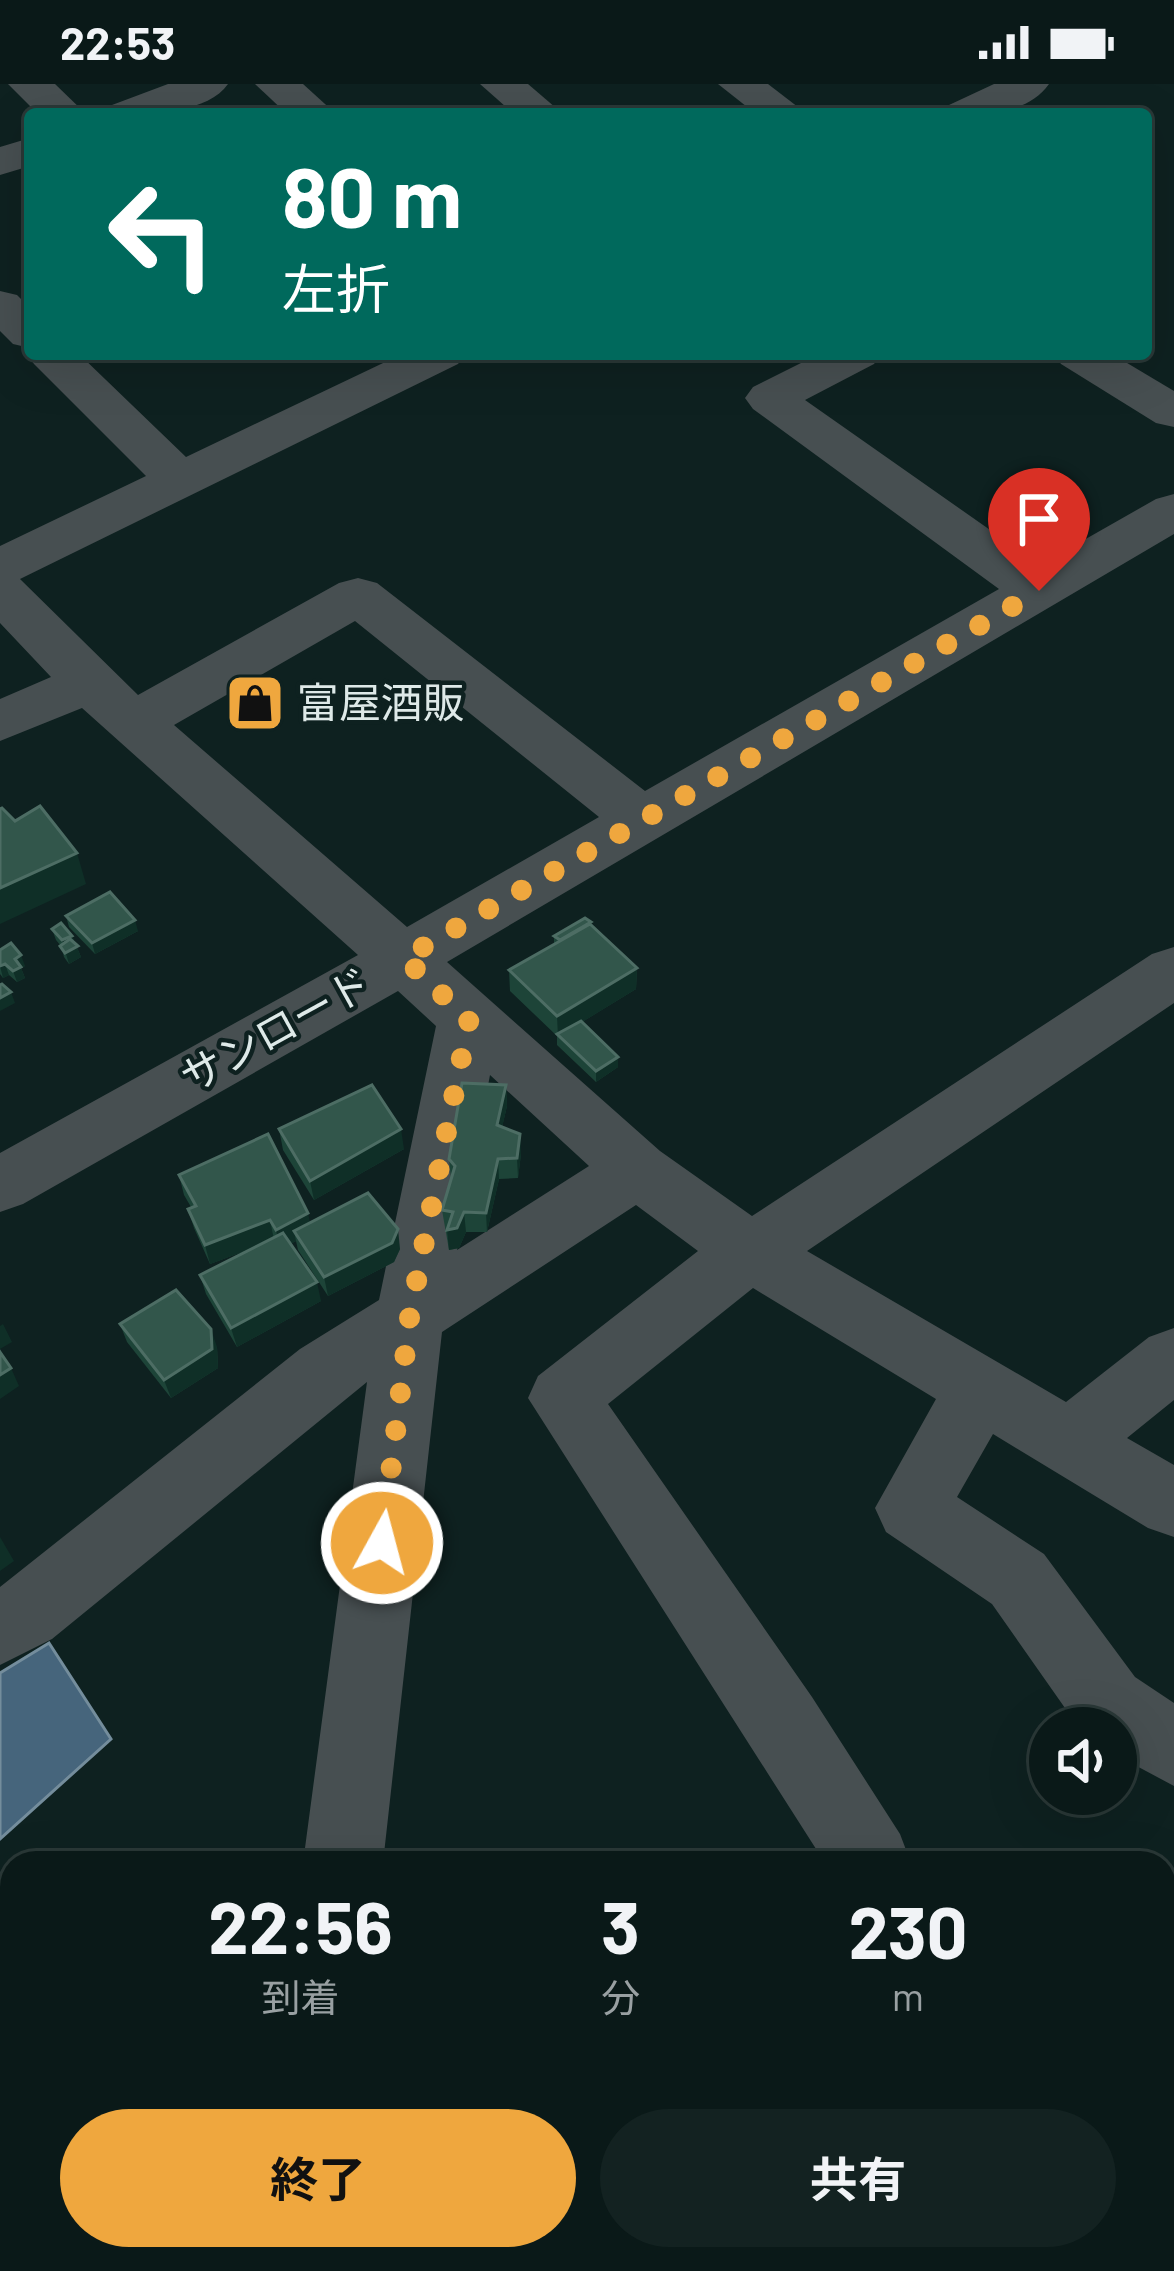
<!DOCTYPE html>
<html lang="ja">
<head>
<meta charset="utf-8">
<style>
  :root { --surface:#0a1918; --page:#132221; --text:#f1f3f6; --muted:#99a0a2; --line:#2a3837; --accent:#efa73e }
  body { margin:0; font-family:Barlow,"Noto Sans JP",sans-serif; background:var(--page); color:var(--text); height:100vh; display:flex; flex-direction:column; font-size:45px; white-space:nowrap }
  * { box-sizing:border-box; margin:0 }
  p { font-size:39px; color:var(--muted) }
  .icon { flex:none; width:66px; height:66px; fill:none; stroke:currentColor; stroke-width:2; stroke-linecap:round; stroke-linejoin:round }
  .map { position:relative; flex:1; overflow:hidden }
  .side { position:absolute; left:0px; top:1767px; width:1176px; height:420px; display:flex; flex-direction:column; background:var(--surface); border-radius:36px 36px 0 0; box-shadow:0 12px 48px #0002,0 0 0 3px var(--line) }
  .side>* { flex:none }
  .hud { position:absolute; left:24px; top:24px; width:1128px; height:252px; border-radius:12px; box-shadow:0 12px 48px #0002,0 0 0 3px var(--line); background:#00695c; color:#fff; overflow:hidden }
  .buttons { position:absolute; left:1029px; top:1623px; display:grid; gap:24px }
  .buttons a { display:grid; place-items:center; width:108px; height:108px; border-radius:50%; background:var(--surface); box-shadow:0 12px 48px #0002,0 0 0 3px var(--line); font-size:60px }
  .pin { position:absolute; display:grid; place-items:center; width:102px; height:102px; color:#fff; margin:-123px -51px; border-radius:50% 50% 50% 0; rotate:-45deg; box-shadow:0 0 12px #0007 }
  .pin .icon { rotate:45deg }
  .me { position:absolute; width:132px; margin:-66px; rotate:7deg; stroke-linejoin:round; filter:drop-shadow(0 0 9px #0008) }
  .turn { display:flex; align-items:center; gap:42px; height:252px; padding:0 60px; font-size:54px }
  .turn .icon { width:156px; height:156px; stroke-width:2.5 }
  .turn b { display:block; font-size:84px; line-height:102px }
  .eta { display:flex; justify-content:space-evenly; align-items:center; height:204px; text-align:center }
  .eta b { font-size:72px; font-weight:700; line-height:84px }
  .button { display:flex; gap:24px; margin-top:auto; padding:24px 60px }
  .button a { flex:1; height:138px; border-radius:72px; background:var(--accent); color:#111; font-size:48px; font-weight:700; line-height:138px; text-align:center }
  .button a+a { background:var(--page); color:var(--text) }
  .status { display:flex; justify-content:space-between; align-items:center; height:84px; padding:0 60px; background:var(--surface); direction:ltr }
  .status svg { height:33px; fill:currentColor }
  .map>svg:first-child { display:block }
  .water { fill:#46657c; stroke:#748d9c; stroke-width:3 }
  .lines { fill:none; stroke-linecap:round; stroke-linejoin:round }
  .minor { fill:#474f51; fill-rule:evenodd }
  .wall { fill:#1d4438 }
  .shaded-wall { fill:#0f2f27 }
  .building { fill:#32564b; stroke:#4d6d64; stroke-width:3 }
  .route { stroke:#efa73e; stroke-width:21; stroke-dasharray:0 37.8 }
  .labels { text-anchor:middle; stroke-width:9; stroke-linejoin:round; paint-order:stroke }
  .poi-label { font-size:42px; fill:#dee9e8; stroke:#0e2120; text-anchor:start }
  .street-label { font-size:42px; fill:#dee9e8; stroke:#0e2120 }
</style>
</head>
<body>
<div class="status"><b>22:53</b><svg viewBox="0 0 49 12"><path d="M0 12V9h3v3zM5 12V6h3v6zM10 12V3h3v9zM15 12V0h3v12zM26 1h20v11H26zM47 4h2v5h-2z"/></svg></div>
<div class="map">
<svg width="1174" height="2187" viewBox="0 0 1174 2187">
  <rect width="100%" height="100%" fill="#0e2120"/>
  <polygon class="water" points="49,1559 111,1655 0,1755 0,1589"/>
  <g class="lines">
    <g class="minor">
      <polygon points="8,0 55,0 86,30 38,30"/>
      <path d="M168,0H228C206,32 140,30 105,30L112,21Z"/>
      <polygon points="255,0 303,0 336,30 287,30"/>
      <polygon points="480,0 528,0 563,30 514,30"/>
      <polygon points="718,0 768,0 807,30 756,30"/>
      <path d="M994,0H1049C1026,33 978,30 942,30L949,21Z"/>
      <polygon points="30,54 30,82 0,91 0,63"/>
      <polygon points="0,207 17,211 30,224 30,264 13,260 0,247"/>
      <path d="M30,265V270H79L186,373L402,270H465L458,280L20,495L138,611L339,499L358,494L377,499L645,707L999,505L753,325L745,314L753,303L819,270H881L874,280L805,316L1040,481L1156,415L1174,410V450L447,878L660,1067L752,1132L1152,870L1174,863V919L807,1167L1066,1318L1149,1253L1174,1244V1316L1127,1354L1174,1381V1453L1148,1444L993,1350L957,1413L1044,1470L1135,1593L1174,1619V1702L1116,1671V1644H1079L992,1520L886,1448L875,1424L936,1315L753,1204L608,1320L812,1613L900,1750L911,1779H825L528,1314L538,1292L698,1167L636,1121L442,1248L383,1779H303L367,1298L52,1555L0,1581V1503L300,1265L379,1216L436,942L398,907L23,1120L0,1128V1069L358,871L82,624L0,657V615L51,593L0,539V462L146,392L34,280L27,270ZM355,537L599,733L407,843L174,641ZM490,991L589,1082L457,1166Z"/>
      <polygon points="1054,270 1112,270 1174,307 1174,343 1156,339 1061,280"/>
      <polygon points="12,2118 12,2175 51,2175 46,2187 0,2187 0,2121"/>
      <polygon points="244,2175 334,2175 332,2187 242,2187"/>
      <polygon points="645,2175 735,2175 740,2187 650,2187"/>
      <polygon points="1009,2175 1099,2175 1104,2187 1014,2187"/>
    </g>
  </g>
  <g class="wall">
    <polygon points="66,832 138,847 95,870 69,843"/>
    <polygon points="591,838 591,841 637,884 636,905 582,938 618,973 618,983 596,998 557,961 557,952 510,907 509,886 554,860 554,852"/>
    <polygon points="52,845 72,852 81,873 69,880 64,873 61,862 56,856"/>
    <polygon points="0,866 25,882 21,884 25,894 17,898 9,891 3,894 0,890"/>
    <polygon points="506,1001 507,1022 502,1043 521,1070 518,1094 499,1095 487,1148 466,1148 459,1164 449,1166 442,1126 451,1095 449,1075"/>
    <polygon points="279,1045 404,1065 314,1116 283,1066"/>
    <polygon points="179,1091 310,1138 400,1165 394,1178 328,1212 298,1166 296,1157 290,1160 321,1217 237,1263 206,1210 200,1191 258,1162 210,1180 194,1144 188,1125 191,1123 184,1111"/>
    <polygon points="120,1240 217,1263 218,1284 171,1314 127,1258"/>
  </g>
  <g class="shaded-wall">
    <polygon points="77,769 86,800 0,840 0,804"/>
    <polygon points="135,836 138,847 95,870 92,859"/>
    <polygon points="72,852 81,873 69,880 62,856"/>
    <polygon points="21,871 25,882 21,884 25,894 17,898 13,887 15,875"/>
    <polygon points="5,880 9,891 3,894 0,882"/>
    <polygon points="637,884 636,905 558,953 557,932"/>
    <polygon points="11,908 15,919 0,927 0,914"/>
    <polygon points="618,973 618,983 596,998 596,987"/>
    <polygon points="506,1001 507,1022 498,1061 497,1041"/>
    <polygon points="401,1045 404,1065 314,1116 310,1097"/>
    <polygon points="520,1050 521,1070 518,1094 517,1074"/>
    <polygon points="498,1075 499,1095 487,1148 486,1129"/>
    <polygon points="464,1128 466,1148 459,1164 449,1166 447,1146"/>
    <polygon points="308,1129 312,1148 294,1147 296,1157 280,1166 276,1146"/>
    <polygon points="270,1136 274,1156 210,1180 205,1161"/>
    <polygon points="398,1145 400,1165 394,1178 328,1212 324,1193"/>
    <polygon points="317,1198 321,1217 237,1263 231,1244"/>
    <polygon points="3,1240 12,1258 0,1265 0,1242"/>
    <polygon points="211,1245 217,1263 218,1284 171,1314 164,1296"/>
    <polygon points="11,1284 19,1302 0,1315 0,1291"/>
    <polygon points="0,1453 14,1477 0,1487"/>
  </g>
  <g class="building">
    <polygon points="40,722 77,769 0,804 0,725 2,724 15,737"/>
    <polygon points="110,808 135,836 92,859 66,832"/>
    <polygon points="585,834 591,838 560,856 554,852"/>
    <polygon points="61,839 72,852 62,856 52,845"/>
    <polygon points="590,840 637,884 557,932 509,886"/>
    <polygon points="70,855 78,862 65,869 60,862"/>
    <polygon points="11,859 21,871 15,875 21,883 13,887 5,880 0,882 0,866"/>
    <polygon points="2,900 11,908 0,914 0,901"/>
    <polygon points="581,937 618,973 596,987 557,950"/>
    <polygon points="462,999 506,1001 497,1041 520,1050 517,1074 498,1075 486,1129 464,1128 457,1144 447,1146 453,1128 442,1126 455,1082 449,1075"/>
    <polygon points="372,1001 401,1045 310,1097 279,1045"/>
    <polygon points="268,1050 308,1129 276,1146 270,1136 205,1161 188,1125 196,1122 179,1091"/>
    <polygon points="368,1109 398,1145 392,1159 324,1193 294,1147"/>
    <polygon points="283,1149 317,1198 231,1244 200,1191"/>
    <polygon points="176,1206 211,1245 212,1265 164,1296 120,1240"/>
    <polygon points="0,1268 11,1284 0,1291"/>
  </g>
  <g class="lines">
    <polyline class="route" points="382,1459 410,1230 469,936 404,874 1039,507"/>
  </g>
  <defs>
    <symbol id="shop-square" viewBox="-11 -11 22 22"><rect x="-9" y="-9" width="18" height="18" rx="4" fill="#efa73e" stroke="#0e2120"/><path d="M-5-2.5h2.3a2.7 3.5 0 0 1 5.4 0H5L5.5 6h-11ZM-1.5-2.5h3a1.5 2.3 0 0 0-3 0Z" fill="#111"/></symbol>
  </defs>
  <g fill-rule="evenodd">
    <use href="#shop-square" x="222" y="586" width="66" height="66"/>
  </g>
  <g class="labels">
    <g class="poi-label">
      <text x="297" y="634">富屋酒販</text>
    </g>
    <g class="street-label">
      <text transform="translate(276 946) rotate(-29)" y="15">サンロード</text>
    </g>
  </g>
</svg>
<div class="buttons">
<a><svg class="icon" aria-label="sound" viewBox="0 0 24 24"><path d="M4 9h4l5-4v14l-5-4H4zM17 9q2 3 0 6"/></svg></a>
</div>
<div class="pin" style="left:1039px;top:507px;background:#d93025"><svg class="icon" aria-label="arrive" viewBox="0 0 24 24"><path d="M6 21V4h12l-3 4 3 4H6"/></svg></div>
<svg class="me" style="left:382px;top:1459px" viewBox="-20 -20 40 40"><circle r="17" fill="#efa73e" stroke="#fff" stroke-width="3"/><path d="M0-11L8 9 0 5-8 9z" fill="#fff"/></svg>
<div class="hud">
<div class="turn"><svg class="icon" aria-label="left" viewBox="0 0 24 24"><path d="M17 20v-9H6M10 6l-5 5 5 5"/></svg><div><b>80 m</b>左折</div></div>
</div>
<section class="side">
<div class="eta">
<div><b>22:56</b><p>到着</p></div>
<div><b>3</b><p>分</p></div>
<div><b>230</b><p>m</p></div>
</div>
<div class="button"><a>終了</a><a>共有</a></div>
</section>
</div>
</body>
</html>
